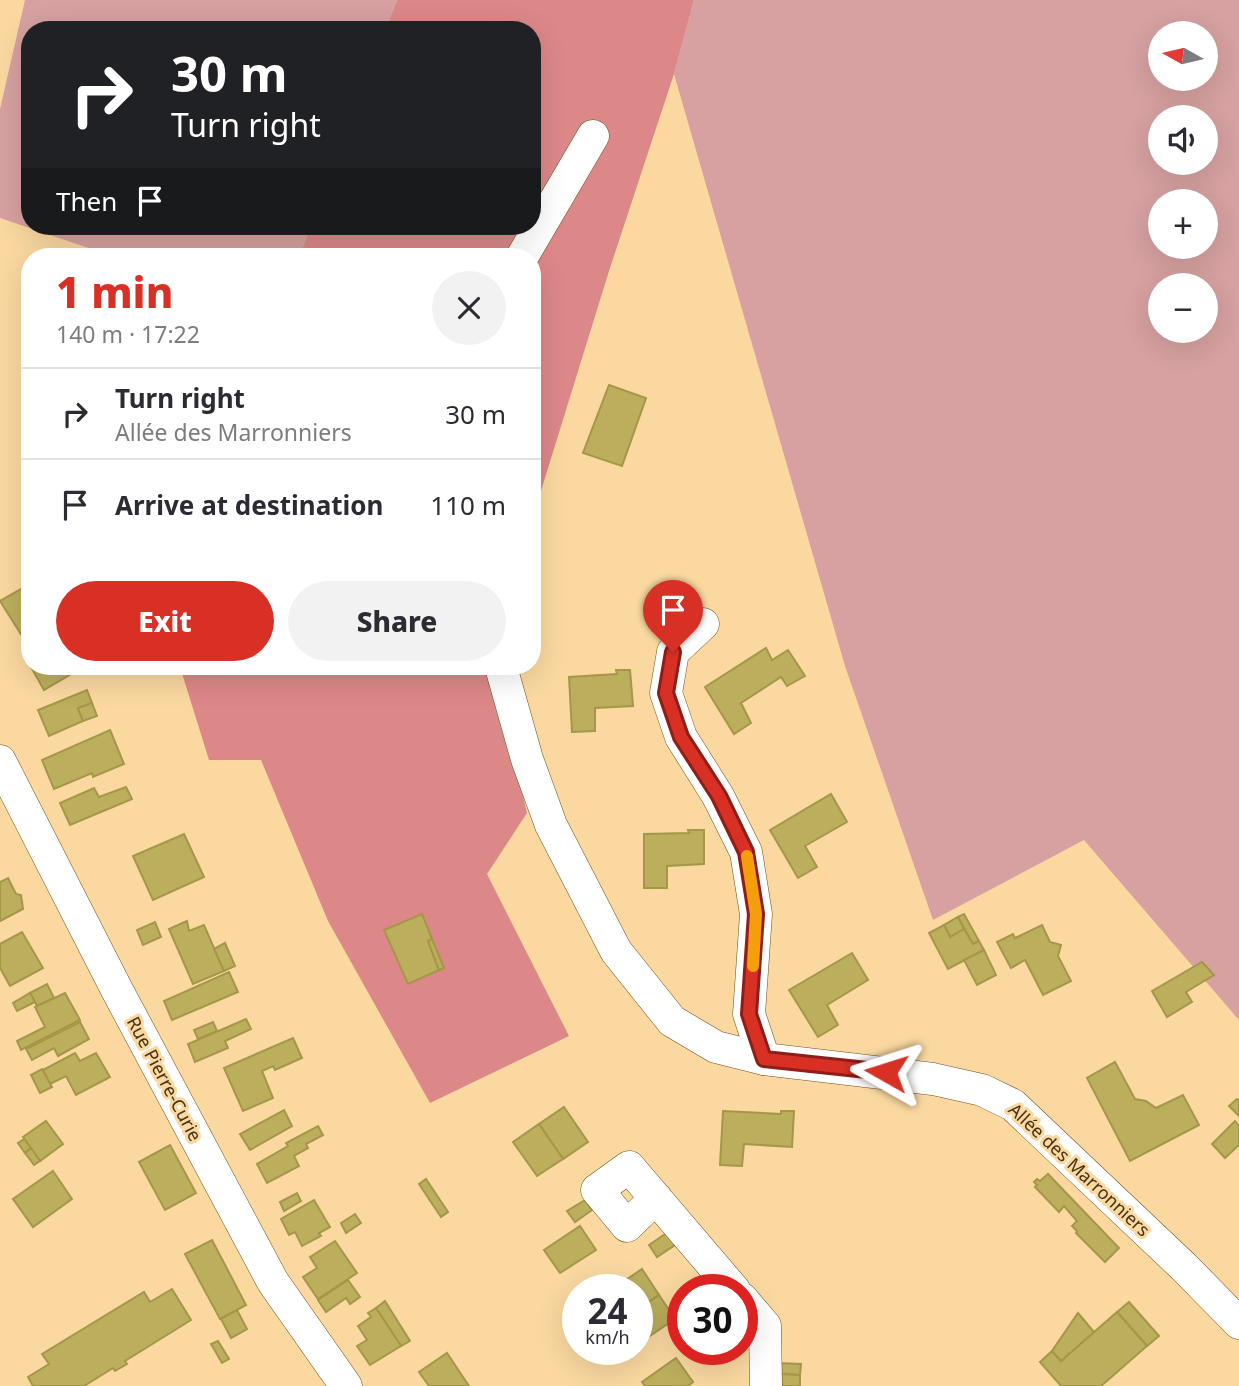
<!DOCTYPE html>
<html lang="en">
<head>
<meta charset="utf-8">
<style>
  :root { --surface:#fff; --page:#f2f2f3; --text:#2b2b33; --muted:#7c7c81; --line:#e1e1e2; --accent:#d93025 }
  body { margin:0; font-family:"Noto Sans",sans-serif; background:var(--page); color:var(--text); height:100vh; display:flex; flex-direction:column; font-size:26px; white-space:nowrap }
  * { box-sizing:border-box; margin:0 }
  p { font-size:23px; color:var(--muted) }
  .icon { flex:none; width:38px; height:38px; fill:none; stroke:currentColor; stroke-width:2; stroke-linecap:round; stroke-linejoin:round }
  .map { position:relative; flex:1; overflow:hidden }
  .sheet { position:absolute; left:21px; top:248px; width:520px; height:427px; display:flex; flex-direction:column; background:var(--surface); border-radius:28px; box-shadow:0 7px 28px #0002 }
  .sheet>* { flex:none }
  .banner { position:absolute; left:21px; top:21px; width:520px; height:214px; border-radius:28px; box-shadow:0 7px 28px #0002; background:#202124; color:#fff; overflow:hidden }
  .needle { width:46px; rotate:278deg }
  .tools { position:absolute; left:1148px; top:21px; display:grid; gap:14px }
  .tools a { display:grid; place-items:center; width:70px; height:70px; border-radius:50%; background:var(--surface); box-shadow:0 7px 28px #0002; font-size:35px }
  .speed { position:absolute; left:562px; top:1274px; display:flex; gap:14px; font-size:35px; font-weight:700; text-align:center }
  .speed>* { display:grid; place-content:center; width:91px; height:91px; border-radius:50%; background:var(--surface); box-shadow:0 7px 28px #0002; line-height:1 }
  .speed small { font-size:18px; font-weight:400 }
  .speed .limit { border:10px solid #d22; background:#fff; color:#111 }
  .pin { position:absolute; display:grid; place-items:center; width:60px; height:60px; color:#fff; margin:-72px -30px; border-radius:50% 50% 50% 0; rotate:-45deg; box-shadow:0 0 7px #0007 }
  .pin .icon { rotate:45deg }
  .me { position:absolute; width:77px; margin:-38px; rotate:276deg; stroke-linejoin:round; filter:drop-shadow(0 0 5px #0008) }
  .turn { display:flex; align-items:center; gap:24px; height:147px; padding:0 35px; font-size:32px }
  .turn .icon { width:91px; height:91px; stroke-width:2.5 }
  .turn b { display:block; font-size:49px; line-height:60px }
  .then { display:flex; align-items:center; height:66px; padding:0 35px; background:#0003; gap:14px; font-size:26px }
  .round { display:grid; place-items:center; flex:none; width:74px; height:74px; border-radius:37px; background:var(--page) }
  .head { display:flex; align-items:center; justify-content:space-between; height:119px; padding:0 35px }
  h1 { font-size:42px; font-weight:800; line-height:52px; color:var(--accent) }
  .action { display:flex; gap:14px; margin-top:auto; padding:14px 35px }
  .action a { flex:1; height:80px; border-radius:42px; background:var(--accent); color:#fff; font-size:28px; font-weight:800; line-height:80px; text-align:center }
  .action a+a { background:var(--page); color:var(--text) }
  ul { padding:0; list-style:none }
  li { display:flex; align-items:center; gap:21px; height:91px; padding:0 35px; border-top:2px solid var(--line) }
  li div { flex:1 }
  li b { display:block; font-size:26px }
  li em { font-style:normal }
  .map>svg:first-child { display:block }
  .green { fill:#d6a1a0; fill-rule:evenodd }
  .forest { fill:#dc8888 }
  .building { fill:#bbae5d; stroke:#a49748; stroke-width:2 }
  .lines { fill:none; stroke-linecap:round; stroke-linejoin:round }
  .minor-casing { stroke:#6f521a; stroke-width:33 }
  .minor { stroke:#fff; stroke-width:32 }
  .route-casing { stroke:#8d1f18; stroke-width:18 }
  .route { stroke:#d93025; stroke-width:12 }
  .slow { stroke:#f59e0b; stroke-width:12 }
  .labels { text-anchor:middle; stroke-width:6; stroke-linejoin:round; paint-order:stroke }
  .street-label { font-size:18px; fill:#443315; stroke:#fad8a0 }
</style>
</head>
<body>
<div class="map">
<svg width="1239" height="1386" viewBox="0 0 1239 1386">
  <rect width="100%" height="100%" fill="#fad8a0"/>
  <g class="green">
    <polygon points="25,0 397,0 385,30 30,30 30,226 311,226 299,257 115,257 0,218 0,109"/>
    <path d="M694,0H1239V1020L1084,840L933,920L845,666L674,74ZM1160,33H1206V79H1160ZM1160,117H1206V163H1160ZM1160,201H1206V247H1160ZM1160,285H1206V331H1160Z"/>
  </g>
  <g class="forest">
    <polygon points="397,0 694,0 674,74 609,271 532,520 532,257 299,257 311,226 532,226 532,30 385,30"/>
    <polygon points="180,667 492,667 527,813 487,874 569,1036 430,1103 328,921 261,760 209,760"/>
  </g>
  <g class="building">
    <polygon points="609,385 646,398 622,466 583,453"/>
    <polygon points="30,584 30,635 24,639 0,601"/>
    <polygon points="766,648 772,660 788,650 805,676 787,686 781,677 741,703 751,723 734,734 705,687"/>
    <polygon points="31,667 76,667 78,670 44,690"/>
    <polygon points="616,670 630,670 633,706 595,708 595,731 572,732 569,677 617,674"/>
    <polygon points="87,690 92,703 78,708 83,721 49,736 38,710"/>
    <polygon points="92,703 97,716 83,721 78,708"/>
    <polygon points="110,730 124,764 93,777 92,773 54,789 42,760"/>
    <polygon points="126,787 132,799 70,825 60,803 94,788 99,797"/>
    <polygon points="831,794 847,822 805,846 817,867 798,878 770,830"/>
    <polygon points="688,830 704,830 704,864 667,866 667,888 644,888 644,834 689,833"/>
    <polygon points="184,834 204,877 153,900 133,856"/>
    <polygon points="8,878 16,894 21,895 23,909 0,921 0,882"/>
    <polygon points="422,914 432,939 428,941 439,970 408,984 384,930"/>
    <polygon points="964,914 979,941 973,944 958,917"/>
    <polygon points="958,917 964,929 950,937 944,925"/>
    <polygon points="187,921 189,931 204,925 224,971 193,984 169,929"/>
    <polygon points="155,922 161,937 143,945 137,930"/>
    <polygon points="944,925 950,937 964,929 973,944 979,941 984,950 948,969 929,933"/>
    <polygon points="1042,925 1050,942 1061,945 1058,956 1071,981 1043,995 1025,960 1011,968 997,942 1013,934 1015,938"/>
    <polygon points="22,932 43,968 10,986 0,968 0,944"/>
    <polygon points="432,939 444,968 439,970 428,941"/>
    <polygon points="225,943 235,966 224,971 214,949"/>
    <polygon points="984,950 996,975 977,985 964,960"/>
    <polygon points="852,953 868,980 827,1005 838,1025 818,1037 789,990"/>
    <polygon points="1202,962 1214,975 1186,992 1192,1002 1167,1017 1152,991"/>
    <polygon points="229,972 238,992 172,1020 164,1001"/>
    <polygon points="47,984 54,998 37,1006 30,993"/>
    <polygon points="30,993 35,1002 17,1011 13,1003"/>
    <polygon points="65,993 80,1020 21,1050 17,1041 45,1027 35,1007"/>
    <polygon points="246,1019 251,1029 225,1041 228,1048 195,1062 188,1044"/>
    <polygon points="80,1022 89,1039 58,1056 54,1048 32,1060 26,1049"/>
    <polygon points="213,1022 217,1031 198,1039 194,1030"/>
    <polygon points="293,1038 302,1058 275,1070 273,1066 262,1071 273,1098 243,1111 224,1068"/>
    <polygon points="75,1053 80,1061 96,1053 110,1077 76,1095 66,1076 50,1084 43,1070"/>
    <polygon points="1115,1062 1135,1099 1146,1101 1156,1108 1183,1095 1199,1125 1130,1161 1087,1078"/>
    <polygon points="42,1069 52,1087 40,1093 31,1075"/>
    <polygon points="1237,1099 1239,1100 1239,1116 1229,1106"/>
    <polygon points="564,1107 588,1142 563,1159 539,1124"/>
    <polygon points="284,1110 292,1126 250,1150 240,1134"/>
    <polygon points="723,1111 781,1114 781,1111 794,1111 792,1147 744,1144 742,1166 720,1165"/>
    <polygon points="46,1121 63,1144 40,1161 23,1137"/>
    <polygon points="1235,1121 1239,1126 1239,1145 1225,1158 1212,1144"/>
    <polygon points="539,1124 563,1159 537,1176 513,1142"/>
    <polygon points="318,1126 323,1135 306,1144 308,1148 294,1156 299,1166 267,1183 257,1164 288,1146 286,1143"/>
    <polygon points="24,1139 31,1148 25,1153 18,1143"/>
    <polygon points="170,1145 196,1193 165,1210 139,1162"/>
    <polygon points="31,1148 40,1161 34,1165 25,1153"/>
    <polygon points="53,1171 72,1199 33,1227 13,1199"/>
    <polygon points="1048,1174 1119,1248 1105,1262 1076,1233 1077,1231 1072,1226 1077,1221 1064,1206 1059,1212 1035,1187 1037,1185 1034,1182 1037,1179 1040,1181"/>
    <polygon points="426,1179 448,1212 441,1217 419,1184"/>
    <polygon points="297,1193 301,1201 284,1211 280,1202"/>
    <polygon points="314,1200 330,1227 319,1233 321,1236 302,1246 295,1232 289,1235 281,1219"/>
    <polygon points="585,1200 592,1210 575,1222 567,1211"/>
    <polygon points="355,1214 361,1223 346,1233 341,1223"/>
    <polygon points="580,1226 596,1250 560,1273 544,1250"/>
    <polygon points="668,1232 678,1243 657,1257 649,1245"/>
    <polygon points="212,1240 246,1305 220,1319 185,1254"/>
    <polygon points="335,1241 357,1273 318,1299 303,1277 317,1268 310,1257"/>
    <polygon points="642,1269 659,1295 637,1310 637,1290 611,1290"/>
    <polygon points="348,1280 360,1297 350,1304 346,1298 326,1312 318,1300"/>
    <polygon points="172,1289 191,1320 125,1361 127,1364 115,1371 113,1368 84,1386 33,1386 28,1377 49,1364 42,1354 144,1292 150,1302"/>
    <polygon points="659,1295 675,1319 641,1342 637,1337 637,1310"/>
    <polygon points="385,1301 410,1341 401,1346 376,1308"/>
    <polygon points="1129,1302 1159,1336 1147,1346 1117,1312"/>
    <polygon points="376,1308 401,1346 370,1365 357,1346 367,1340 358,1326 371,1317 368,1313"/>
    <polygon points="237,1310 247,1329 231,1338 221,1319"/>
    <polygon points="1117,1312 1147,1346 1101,1386 1061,1386 1040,1362 1052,1351 1061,1361"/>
    <polygon points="1078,1313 1094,1332 1061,1361 1052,1351"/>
    <polygon points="218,1341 229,1359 222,1363 211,1344"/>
    <polygon points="447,1353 469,1386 429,1386 419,1372"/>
    <polygon points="676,1358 693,1382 688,1386 645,1386 642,1382"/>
    <polygon points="778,1363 801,1364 800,1375 778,1374"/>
    <polygon points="778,1374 800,1375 800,1386 777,1386"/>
  </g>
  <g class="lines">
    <defs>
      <g id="minor">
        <polyline points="522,257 593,136"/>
        <polyline points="703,624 673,652 666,693 681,737 718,796 746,852 756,914 749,1014 764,1059"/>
        <polyline points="501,667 527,759 551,825 616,951 672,1021 716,1047 764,1059 933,1079 982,1090 1013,1105 1184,1267 1239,1323"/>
        <polyline points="0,761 117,990 273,1282 346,1386"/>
        <polyline points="656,1198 627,1226 597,1190 629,1167 734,1290"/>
        <polyline points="742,1299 765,1326 766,1386"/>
      </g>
    </defs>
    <use href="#minor" class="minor-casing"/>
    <use href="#minor" class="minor"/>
  </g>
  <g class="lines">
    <defs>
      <polyline id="route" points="673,652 666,693 681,737 719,796 746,852 756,914 749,1014 764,1059 886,1072"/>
    </defs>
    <use href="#route" class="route-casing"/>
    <use href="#route" class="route"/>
    <polyline class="slow" points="747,856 756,914 753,966"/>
  </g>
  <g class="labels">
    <g class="street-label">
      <text transform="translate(164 1079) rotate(62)" y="6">Rue Pierre-Curie</text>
      <text transform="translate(1079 1170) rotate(43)" y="6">Allée des Marronniers</text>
    </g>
  </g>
</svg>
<div class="tools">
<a><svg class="needle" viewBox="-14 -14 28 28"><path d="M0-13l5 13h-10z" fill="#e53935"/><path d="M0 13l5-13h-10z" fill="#7c7c81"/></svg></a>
<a><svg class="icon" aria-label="sound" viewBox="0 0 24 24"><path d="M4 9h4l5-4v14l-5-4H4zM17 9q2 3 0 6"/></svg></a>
<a>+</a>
<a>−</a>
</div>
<div class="speed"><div>24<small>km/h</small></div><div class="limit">30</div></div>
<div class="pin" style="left:673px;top:652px;background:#d93025"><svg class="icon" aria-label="arrive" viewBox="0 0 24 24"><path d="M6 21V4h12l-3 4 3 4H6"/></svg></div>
<svg class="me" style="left:886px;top:1072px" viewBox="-20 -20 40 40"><path d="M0-17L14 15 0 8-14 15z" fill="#d93025" stroke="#fff" stroke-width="4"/></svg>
<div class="banner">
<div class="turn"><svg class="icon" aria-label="right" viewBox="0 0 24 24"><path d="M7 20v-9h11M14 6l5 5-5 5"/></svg><div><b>30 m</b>Turn right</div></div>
<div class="then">Then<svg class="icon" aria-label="arrive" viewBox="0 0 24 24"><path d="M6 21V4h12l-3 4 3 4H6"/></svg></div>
</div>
<section class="sheet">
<div class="head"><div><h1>1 min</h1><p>140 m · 17:22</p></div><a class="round"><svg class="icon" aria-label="close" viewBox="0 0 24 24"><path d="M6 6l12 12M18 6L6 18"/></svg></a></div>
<ul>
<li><svg class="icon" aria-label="right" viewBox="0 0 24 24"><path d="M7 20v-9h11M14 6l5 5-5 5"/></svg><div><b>Turn right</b><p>Allée des Marronniers</p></div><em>30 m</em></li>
<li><svg class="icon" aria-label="arrive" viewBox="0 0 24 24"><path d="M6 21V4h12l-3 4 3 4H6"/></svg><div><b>Arrive at destination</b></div><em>110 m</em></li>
</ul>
<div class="action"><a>Exit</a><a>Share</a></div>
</section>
</div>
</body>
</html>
